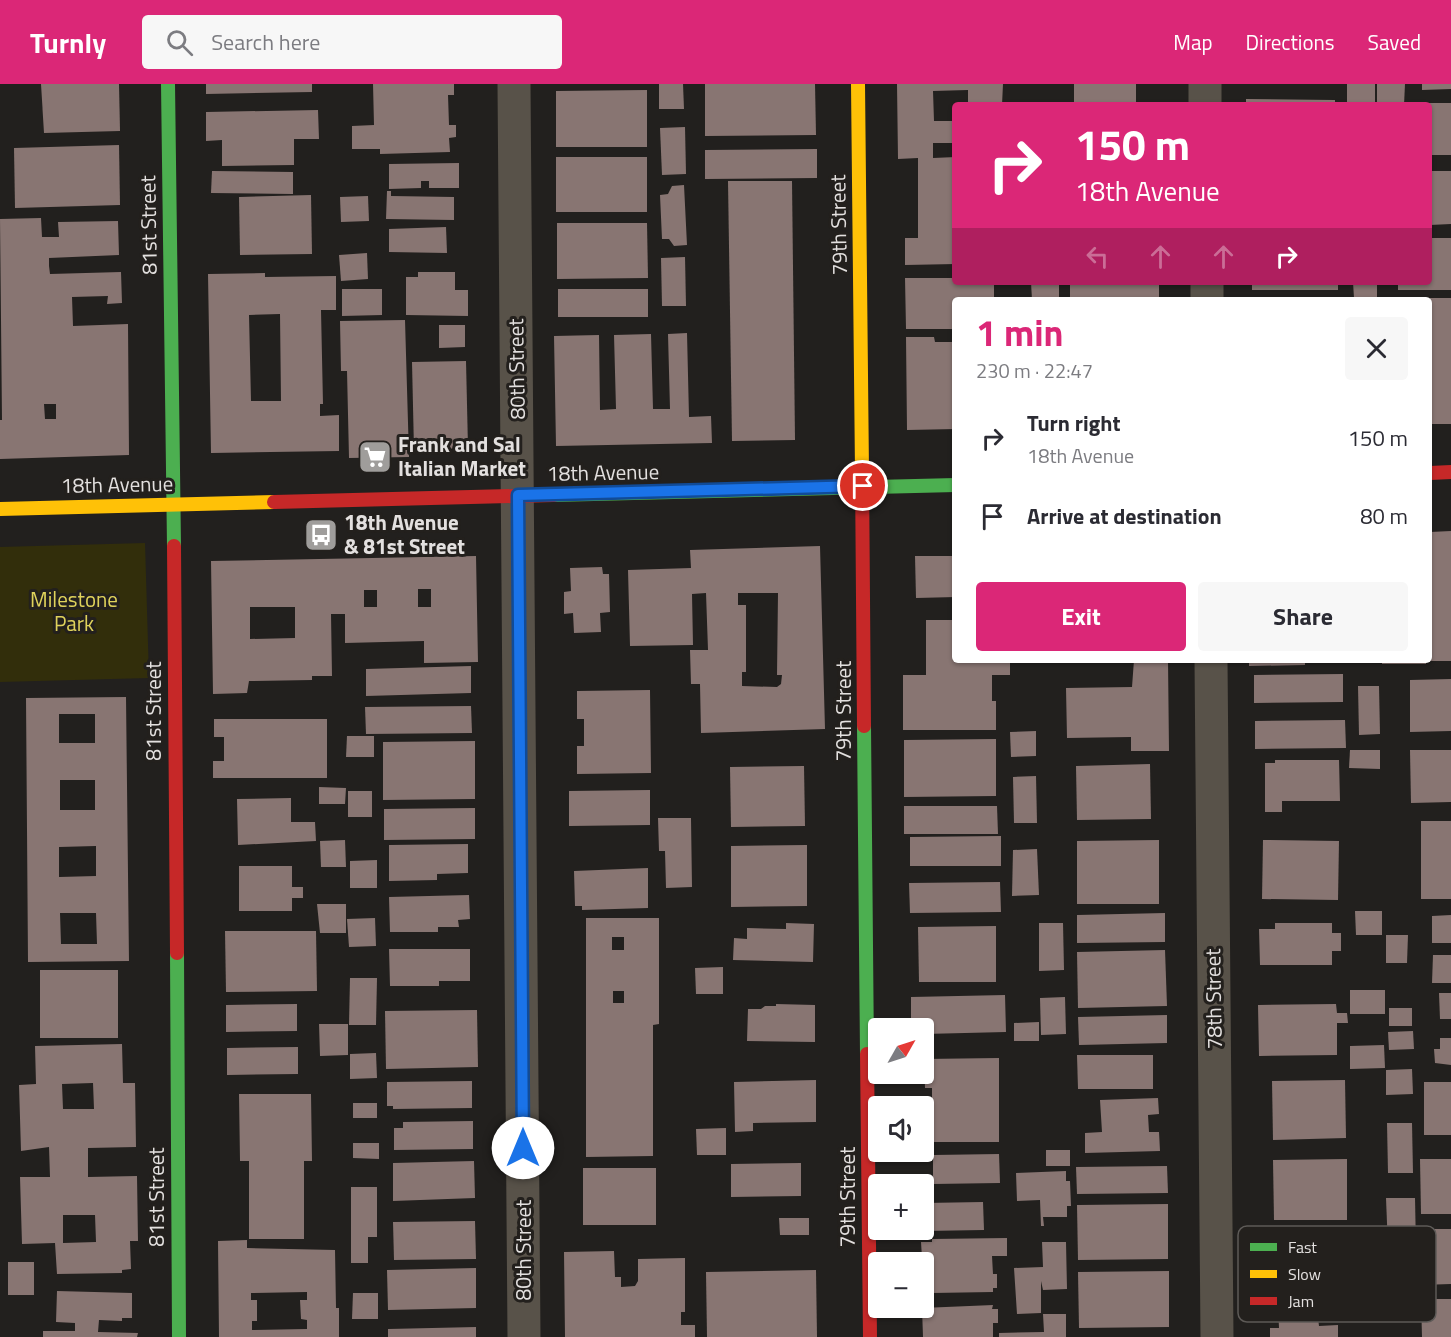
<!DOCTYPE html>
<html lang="en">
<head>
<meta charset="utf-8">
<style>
  :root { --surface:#fff; --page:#f7f7f7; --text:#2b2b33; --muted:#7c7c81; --accent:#db2777 }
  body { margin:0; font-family:"Titillium Web",sans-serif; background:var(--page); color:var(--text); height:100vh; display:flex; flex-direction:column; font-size:22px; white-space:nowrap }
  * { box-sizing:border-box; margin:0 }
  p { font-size:20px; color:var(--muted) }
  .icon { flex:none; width:33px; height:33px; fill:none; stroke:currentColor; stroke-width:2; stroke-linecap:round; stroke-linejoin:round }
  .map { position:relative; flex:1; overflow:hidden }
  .panel { position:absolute; left:952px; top:213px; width:480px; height:366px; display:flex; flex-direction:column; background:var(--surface); border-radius:6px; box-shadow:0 2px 4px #0004 }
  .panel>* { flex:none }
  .guide { position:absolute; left:952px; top:18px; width:480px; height:183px; border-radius:6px; box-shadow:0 2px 4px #0004; background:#db2777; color:#fff; overflow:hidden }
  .needle { width:39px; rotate:51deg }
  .fabs { position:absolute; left:868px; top:934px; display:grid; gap:12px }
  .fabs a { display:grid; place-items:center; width:66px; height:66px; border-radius:6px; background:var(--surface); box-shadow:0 2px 4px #0004; font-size:30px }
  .pin { position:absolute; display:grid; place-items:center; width:51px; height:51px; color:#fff; margin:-26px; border:3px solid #fff; border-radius:50%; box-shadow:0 2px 6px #0007 }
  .me { position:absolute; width:66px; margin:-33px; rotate:0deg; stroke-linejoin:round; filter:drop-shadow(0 0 4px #0008) }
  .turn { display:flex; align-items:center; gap:21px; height:126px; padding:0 24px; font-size:27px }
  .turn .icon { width:78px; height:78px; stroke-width:2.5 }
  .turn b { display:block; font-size:42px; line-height:51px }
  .lanes { display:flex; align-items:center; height:57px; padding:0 24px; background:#0003; justify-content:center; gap:30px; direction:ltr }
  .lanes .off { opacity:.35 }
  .round { display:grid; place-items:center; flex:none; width:63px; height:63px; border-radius:6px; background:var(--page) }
  .head { display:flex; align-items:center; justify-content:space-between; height:102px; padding:0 24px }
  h1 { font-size:36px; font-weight:700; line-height:45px; color:var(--accent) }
  .action { display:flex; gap:12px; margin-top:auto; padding:12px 24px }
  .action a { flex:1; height:69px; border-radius:6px; background:var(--accent); color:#fff; font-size:24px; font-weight:700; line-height:69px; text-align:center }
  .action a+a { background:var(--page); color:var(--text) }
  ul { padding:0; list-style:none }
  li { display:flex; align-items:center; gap:18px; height:78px; padding:0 24px }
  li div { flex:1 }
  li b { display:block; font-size:22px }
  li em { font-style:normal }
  header { display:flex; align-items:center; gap:36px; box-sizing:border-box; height:84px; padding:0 30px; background:var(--accent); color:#fff }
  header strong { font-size:28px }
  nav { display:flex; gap:33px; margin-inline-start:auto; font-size:21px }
  .search { width:420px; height:54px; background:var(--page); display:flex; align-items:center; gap:15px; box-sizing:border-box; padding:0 21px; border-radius:6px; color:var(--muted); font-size:22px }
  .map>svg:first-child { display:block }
  .green { fill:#322e0b }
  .building { fill:#887572; fill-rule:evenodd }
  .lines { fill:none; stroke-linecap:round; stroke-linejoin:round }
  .street { stroke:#585249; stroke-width:33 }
  .fast { stroke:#4caf50; stroke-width:14 }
  .slow { stroke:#ffc107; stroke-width:14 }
  .jam { stroke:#c62828; stroke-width:14 }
  .route-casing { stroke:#114b97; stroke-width:15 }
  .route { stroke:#1a73e8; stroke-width:10 }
  .labels { text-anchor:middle; stroke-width:6; stroke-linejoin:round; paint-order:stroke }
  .street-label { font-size:21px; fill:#e3e0df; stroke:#23201d }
  .poi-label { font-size:21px; font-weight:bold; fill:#e3e0df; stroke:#23201d; text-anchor:start }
  .park-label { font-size:21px; fill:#dfd25b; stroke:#23201d }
  .key { fill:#23201d; stroke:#5d5a57; stroke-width:1.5 }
  .key-label { font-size:16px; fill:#e3e0df }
</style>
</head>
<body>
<header>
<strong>Turnly</strong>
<div class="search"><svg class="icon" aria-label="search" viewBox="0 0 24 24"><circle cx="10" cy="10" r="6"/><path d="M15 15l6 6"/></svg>Search here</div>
<nav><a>Map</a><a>Directions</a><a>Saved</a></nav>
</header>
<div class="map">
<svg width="1451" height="1253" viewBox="0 0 1451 1253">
  <rect width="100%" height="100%" fill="#22201e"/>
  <polygon class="green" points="145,459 149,594 0,598 0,463"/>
  <g class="building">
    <polygon points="41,0 119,0 120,47 44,49"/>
    <polygon points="206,0 312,0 312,8 206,10"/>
    <polygon points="373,0 454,0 454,11 448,11 449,41 456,41 456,53 449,54 450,68 380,70 380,65 352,65 352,42 374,41"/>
    <polygon points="659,0 683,0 684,25 659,25"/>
    <polygon points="705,0 815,0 816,51 705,52"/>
    <polygon points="897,0 1003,0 1002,21 968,21 968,6 933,7 934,37 956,37 956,59 933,59 933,74 956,73 956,180 905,181 905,154 918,154 918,74 898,75"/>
    <rect x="1074" y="0" width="62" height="21"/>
    <rect x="1347" y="0" width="28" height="21"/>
    <polygon points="1377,0 1405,0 1404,21 1377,21"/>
    <polygon points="1422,0 1451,0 1451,5 1422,6"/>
    <polygon points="647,6 647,63 556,63 556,7"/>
    <polygon points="1246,15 1335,16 1335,21 1246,21"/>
    <polygon points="1422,19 1451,19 1451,71 1430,71 1430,21"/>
    <polygon points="318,26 319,55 294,55 294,81 222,82 222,56 206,57 206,28"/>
    <polygon points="685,43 686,90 662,91 660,44"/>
    <polygon points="119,61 120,121 15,124 14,64"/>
    <polygon points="817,65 817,94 705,95 705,66"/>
    <rect x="556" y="73" width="91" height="55"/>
    <polygon points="459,79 459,104 429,104 429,97 421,97 421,104 389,105 389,80"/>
    <polygon points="212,87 293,88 293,110 211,109"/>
    <polygon points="1430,87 1451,87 1451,140 1430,141"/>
    <polygon points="728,97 792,97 795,356 732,357"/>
    <polygon points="684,101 687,161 674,162 669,155 662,155 660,111 668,110 672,102"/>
    <polygon points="387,107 391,107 391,112 454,113 454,136 386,135"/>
    <polygon points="311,111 312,170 240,171 239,113"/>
    <polygon points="368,112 369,137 341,138 340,113"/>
    <path d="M41,134L42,153H59L58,138L118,137L119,171L49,174V182L50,190L121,188L122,219L107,220L108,212L72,213L73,242L128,240L129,371L0,375V336H2L0,135ZM44,320H56V335H45Z"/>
    <polygon points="557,139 647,139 648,194 557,195"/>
    <polygon points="446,143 447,169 389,168 389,145"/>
    <polygon points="1430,154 1451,154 1451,206 1398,206 1398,198 1430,198"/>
    <polygon points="367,169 368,195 341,197 339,171"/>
    <polygon points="685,173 686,222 662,222 661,174"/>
    <polygon points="418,188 455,188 455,206 468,206 468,232 406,231 406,193 418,193"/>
    <path d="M265,189V193L336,192V226H321L323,320H320V332L339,331V367L211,369L208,190ZM280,230L281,317H251L249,231Z"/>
    <polygon points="905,194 956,194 956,198 994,198 994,216 956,216 956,245 906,245"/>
    <polygon points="1031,198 1059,198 1059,216 1032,216"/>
    <rect x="1070" y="198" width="89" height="18"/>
    <rect x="1252" y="198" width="86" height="8"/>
    <polygon points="1353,198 1377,198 1377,213 1354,214"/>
    <polygon points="342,205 382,205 382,231 342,232"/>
    <rect x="558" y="205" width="90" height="28"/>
    <rect x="1430" y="214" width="21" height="126"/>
    <polygon points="405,236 409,373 349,374 347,287 341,287 340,237"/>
    <polygon points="439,241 465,241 465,263 439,264"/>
    <polygon points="687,249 689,333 711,332 712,359 556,362 554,252 599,251 600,326 616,325 614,251 651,250 653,325 670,325 668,250"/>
    <polygon points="906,253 934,253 935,258 956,258 956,345 907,346"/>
    <polygon points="466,277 468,364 414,366 412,278"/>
    <polygon points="1451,447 1451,577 1430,577 1430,448"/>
    <path d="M820,462L825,645L701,649L700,600H691L690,566H708L706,509L692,510L693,561L630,562L628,486L691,484L690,466ZM738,509H778L777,591H782L781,600L777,603L742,602V588H746V521H738Z"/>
    <path d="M476,472L478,578L424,579V557L345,559V530H331L332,592H312V596L249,597L247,609L213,610L211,477ZM418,505H431V523H418ZM364,506H377V523H364ZM250,523H295V554L250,555Z"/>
    <polygon points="915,472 956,472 956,513 916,514"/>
    <polygon points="602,483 603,490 609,490 610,528 600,529 601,548 574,549 573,529 564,530 564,508 571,507 570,484"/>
    <polygon points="926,536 956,536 956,576 1010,576 1010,591 992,591 992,617 996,617 996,646 903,646 903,591 926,591"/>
    <polygon points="1134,576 1168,576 1169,667 1131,667 1131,653 1067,654 1066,604 1132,603"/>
    <polygon points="1249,576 1305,576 1305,581 1249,582"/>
    <rect x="1382" y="576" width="44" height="4"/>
    <polygon points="471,582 471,609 366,612 366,585"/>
    <polygon points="1343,590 1343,618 1254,619 1254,591"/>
    <polygon points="1451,595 1451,647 1410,648 1410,596"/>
    <polygon points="1358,602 1379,602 1380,650 1359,651"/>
    <polygon points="650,606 651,689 577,690 577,662 584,662 584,635 577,635 577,607"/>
    <path d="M126,613L129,877L28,878L26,614ZM59,630H95V659H59ZM60,696H95V726H60ZM96,762V792L59,793V763ZM60,829H96L97,860H61Z"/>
    <polygon points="471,622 472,649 366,650 365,623"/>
    <polygon points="214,635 327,635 327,694 213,694 213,677 224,677 224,653 214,653"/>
    <polygon points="1345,636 1346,664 1255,665 1255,637"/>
    <polygon points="1036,647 1036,672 1011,673 1010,648"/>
    <polygon points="347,652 374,652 374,673 346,673"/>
    <polygon points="996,655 996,712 904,713 904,656"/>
    <polygon points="475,657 475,715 383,716 383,658"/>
    <polygon points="1350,666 1380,666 1380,685 1349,684"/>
    <polygon points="1410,666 1451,666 1451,718 1411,719"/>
    <polygon points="1275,676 1339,676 1340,717 1282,717 1282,728 1265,728 1265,679 1275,679"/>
    <polygon points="1150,680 1151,735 1077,736 1076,682"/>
    <polygon points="804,682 805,742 731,743 730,683"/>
    <polygon points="1036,692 1037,739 1014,739 1013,693"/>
    <polygon points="319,703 346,704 345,720 319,720"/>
    <polygon points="650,706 650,741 569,742 569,707"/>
    <rect x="348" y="707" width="24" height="26"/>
    <polygon points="291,714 291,738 315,738 316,757 238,761 237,715"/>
    <polygon points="904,722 997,722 998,750 904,750"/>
    <polygon points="475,724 475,755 384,756 384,725"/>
    <polygon points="658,734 691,734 692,803 666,804 665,767 659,767"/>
    <rect x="1421" y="737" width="30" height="78"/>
    <polygon points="1001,752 1001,782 910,782 910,753"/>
    <polygon points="345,756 346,783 321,783 320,757"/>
    <polygon points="1159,756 1159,820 1077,820 1077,757"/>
    <polygon points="1263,756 1339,757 1338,816 1262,815"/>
    <polygon points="468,760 468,789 437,790 437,796 389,797 389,761"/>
    <polygon points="807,761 807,822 731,823 731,762"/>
    <polygon points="1037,765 1039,811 1012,812 1013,766"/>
    <polygon points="377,776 377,804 350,804 350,777"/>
    <polygon points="239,782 292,782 292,803 303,803 303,814 292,814 292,827 239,827"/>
    <polygon points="648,784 648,824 582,826 582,822 575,822 574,787"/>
    <polygon points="1000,798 1001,828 910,829 909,799"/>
    <polygon points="469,811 470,835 458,836 459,843 438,843 438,848 390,848 389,813"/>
    <polygon points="317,820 346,820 346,849 320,849"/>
    <polygon points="1355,827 1382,827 1382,851 1356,851"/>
    <polygon points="1165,829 1165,858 1077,859 1077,831"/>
    <polygon points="1451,831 1451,859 1432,859 1432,832"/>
    <polygon points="375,834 376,862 349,863 347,835"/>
    <path d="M586,834H659V940L653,941V1072L586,1073ZM612,853H624V866H612ZM613,907H624V919H613Z"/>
    <polygon points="786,839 814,840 813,878 733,876 734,854 747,855 747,844 786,845"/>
    <polygon points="1039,839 1063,839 1064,886 1039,887"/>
    <polygon points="1275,839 1332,839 1332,849 1341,849 1341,867 1332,867 1332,881 1260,881 1259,845 1275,845"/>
    <polygon points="996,842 996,898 919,898 918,843"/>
    <polygon points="225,847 316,847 317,907 226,908"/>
    <polygon points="1386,851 1408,851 1407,879 1386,879"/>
    <polygon points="389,865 470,865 470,897 439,897 439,902 390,902"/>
    <polygon points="1165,866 1167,922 1078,924 1077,868"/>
    <polygon points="1433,871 1451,871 1451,899 1432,899"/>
    <polygon points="723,883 723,910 696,910 695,884"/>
    <rect x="40" y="886" width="78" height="68"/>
    <polygon points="350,894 377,894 376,941 349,941"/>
    <rect x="1350" y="906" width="35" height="24"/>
    <polygon points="1439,909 1451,909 1451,935 1440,935"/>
    <polygon points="1005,911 1006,948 924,950 924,945 911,945 911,913"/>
    <polygon points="1065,913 1066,950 1041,951 1040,914"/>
    <polygon points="297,920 297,947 226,948 226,921"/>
    <polygon points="776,920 815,921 815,958 747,957 748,925 761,925 765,922 776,922"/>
    <polygon points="1336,920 1337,929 1347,929 1348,939 1337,939 1337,971 1259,972 1258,921"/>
    <rect x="1389" y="924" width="23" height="18"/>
    <polygon points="477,926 478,983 386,985 385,927"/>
    <polygon points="1167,931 1167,959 1079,961 1078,933"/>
    <polygon points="1039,938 1039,957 1014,957 1014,939"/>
    <polygon points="319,940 348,940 348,971 320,972"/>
    <polygon points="1413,947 1414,965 1389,966 1388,948"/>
    <polygon points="1440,954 1451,954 1451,981 1435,979 1434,965 1440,965"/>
    <path d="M122,960L123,999H135L136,1063L88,1064V1093L137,1092L138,1157H130L131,1185L122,1186V1189L57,1190L55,1159L22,1160L20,1093H50L49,1063L21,1067L19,1001L36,1000L35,962ZM93,999L94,1025H63L62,1000ZM63,1131H95L96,1158L63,1159Z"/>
    <polygon points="1384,961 1385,984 1350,985 1350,962"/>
    <polygon points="298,963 298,990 227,991 227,964"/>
    <polygon points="376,969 377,994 350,995 350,970"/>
    <polygon points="1077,971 1153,971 1153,1005 1078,1005"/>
    <polygon points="999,974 999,1058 925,1058 924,1030 932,1030 932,1004 925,1004 924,975"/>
    <polygon points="1412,985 1413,1010 1386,1011 1386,986"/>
    <polygon points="816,996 816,1038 753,1039 753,1047 735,1048 734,998"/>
    <polygon points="1345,996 1346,1054 1273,1056 1272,997"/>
    <polygon points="472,997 472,1024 393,1025 393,1022 387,1022 387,998"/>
    <rect x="1424" y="998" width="27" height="53"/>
    <polygon points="239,1010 311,1010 312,1077 304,1077 304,1155 249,1155 249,1077 240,1077"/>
    <polygon points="1158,1014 1159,1030 1148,1031 1149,1048 1159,1048 1160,1067 1085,1069 1085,1049 1102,1048 1100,1016"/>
    <rect x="353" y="1019" width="24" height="15"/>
    <polygon points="473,1037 473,1065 394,1066 394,1044 403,1044 403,1038"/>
    <polygon points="1387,1039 1412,1039 1413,1089 1388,1089"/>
    <polygon points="726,1044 726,1071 697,1071 696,1045"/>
    <polygon points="353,1059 379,1059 379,1075 353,1074"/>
    <rect x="1046" y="1066" width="24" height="16"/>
    <polygon points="999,1070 1000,1099 933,1100 933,1071"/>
    <polygon points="1347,1075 1347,1136 1274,1136 1273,1076"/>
    <polygon points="1420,1075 1451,1075 1451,1130 1421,1130"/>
    <polygon points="474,1077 475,1114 393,1117 393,1079"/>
    <polygon points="801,1079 801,1112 731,1113 731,1080"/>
    <polygon points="1167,1082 1168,1109 1077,1110 1076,1083"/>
    <rect x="583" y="1084" width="73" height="57"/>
    <polygon points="1066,1087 1066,1097 1070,1097 1071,1122 1067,1122 1067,1133 1043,1133 1044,1142 1041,1142 1040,1116 1017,1117 1016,1089"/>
    <polygon points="351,1103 377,1103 377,1153 368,1153 368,1179 351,1179"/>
    <polygon points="1386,1114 1415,1114 1416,1164 1388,1164"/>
    <polygon points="983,1118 984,1146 924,1147 924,1119"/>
    <polygon points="1168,1120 1168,1175 1078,1176 1077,1121"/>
    <polygon points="779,1134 809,1134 809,1151 780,1151"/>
    <polygon points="475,1137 476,1175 394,1176 393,1138"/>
    <polygon points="1421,1145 1451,1145 1451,1200 1421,1201"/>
    <polygon points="1317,1146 1317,1154 1336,1153 1337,1181 1317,1181 1318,1198 1337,1198 1338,1226 1318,1226 1318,1234 1319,1242 1338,1241 1338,1253 1270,1253 1270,1244 1279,1244 1278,1223 1270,1224 1269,1200 1278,1200 1278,1180 1269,1180 1269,1157 1277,1156 1277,1147"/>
    <polygon points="1007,1154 1007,1172 992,1172 993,1190 997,1190 997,1204 993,1204 993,1208 932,1209 932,1205 924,1205 921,1158 932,1158 932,1155"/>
    <path d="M247,1156V1164L335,1166L336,1224H339V1253H219L218,1157ZM307,1208V1216H300L301,1235L307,1236V1245L252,1246V1237H257V1216H251V1209Z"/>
    <polygon points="1042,1158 1066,1158 1067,1205 1043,1206 1041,1197 1041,1229 1017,1230 1014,1184 1043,1183"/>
    <polygon points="614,1167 615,1193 621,1193 621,1203 635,1202 638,1197 638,1175 685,1174 685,1228 681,1228 681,1241 695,1241 695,1253 565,1253 564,1168"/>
    <rect x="8" y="1178" width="26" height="33"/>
    <polygon points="476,1184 476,1224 388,1226 387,1186"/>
    <polygon points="816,1186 817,1253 707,1253 706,1188"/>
    <polygon points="1169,1187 1169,1243 1079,1244 1078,1188"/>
    <polygon points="57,1207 132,1209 132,1234 122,1234 122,1237 99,1236 98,1248 138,1249 137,1253 43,1253 43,1247 75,1247 75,1239 56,1238"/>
    <polygon points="353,1209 378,1209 378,1235 352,1235"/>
    <polygon points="1421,1215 1451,1215 1451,1253 1422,1253"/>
    <polygon points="993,1221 992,1225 998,1225 998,1239 993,1239 993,1253 923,1253 922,1224"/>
    <polygon points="1043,1230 1066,1230 1066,1253 999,1253 999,1249 1044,1248"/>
    <polygon points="476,1243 476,1253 388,1253 388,1245"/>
  </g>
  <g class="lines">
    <g class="street">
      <polyline points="514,0 524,1253"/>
      <polyline points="1205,0 1205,21"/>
      <polyline points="1207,198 1207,216"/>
      <polyline points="1211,576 1217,1253"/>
    </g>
    <g class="fast">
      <polyline points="168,0 174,462"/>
      <polyline points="554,411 956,401"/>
      <polyline points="864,642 867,970"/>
      <polyline points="177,869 179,1253"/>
    </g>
    <g class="slow">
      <polyline points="858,0 862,387"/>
      <polyline points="0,425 274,418"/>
    </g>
    <g class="jam">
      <polyline points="862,387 864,642"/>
      <polyline points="1430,389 1451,388"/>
      <polyline points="274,418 554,411"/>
      <polyline points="174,462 177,869"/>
      <polyline points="867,970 870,1253"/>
    </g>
  </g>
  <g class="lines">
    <defs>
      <polyline id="route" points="523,1064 518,411 863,402"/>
    </defs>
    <use href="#route" class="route-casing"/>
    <use href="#route" class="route"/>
  </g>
  <defs>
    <symbol id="supermarket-square" viewBox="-11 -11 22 22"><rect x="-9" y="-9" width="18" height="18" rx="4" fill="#9f9d9b" stroke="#23201d"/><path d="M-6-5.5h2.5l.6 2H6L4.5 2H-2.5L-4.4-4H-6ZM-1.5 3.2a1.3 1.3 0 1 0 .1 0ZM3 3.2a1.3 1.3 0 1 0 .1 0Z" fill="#fff"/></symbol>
    <symbol id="bus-square" viewBox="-11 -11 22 22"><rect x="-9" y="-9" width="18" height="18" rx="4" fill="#9f9d9b" stroke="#23201d"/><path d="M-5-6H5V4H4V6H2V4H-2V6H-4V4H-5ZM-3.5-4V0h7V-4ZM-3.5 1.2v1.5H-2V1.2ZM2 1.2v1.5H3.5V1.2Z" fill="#fff"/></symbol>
  </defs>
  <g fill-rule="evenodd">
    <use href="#supermarket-square" x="356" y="354" width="38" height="38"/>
    <use href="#bus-square" x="302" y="432" width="38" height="38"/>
  </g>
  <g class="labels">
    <g class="street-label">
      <text transform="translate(149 141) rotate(-91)" y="7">81st Street</text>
      <text transform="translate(839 141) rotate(-91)" y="7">79th Street</text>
      <text transform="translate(517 285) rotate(-91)" y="7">80th Street</text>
      <text transform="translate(603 389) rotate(-1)" y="7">18th Avenue</text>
      <text transform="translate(117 401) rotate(-1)" y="7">18th Avenue</text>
      <text transform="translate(154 627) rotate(-90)" y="7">81st Street</text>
      <text transform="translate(844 627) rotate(-90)" y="7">79th Street</text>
      <text transform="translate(1214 915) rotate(-91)" y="7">78th Street</text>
      <text transform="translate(157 1113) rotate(-90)" y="7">81st Street</text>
      <text transform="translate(848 1113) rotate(-90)" y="7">79th Street</text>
      <text transform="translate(524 1166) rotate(-90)" y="7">80th Street</text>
    </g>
    <g class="poi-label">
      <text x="398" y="368">Frank and Sal<tspan x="398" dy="24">Italian Market</tspan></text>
      <text x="344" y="446">18th Avenue<tspan x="344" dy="24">&amp; 81st Street</tspan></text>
    </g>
    <g class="park-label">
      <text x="74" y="523">Milestone<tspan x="74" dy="24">Park</tspan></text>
    </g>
  </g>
  <rect x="1238" y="1142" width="198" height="96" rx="9" class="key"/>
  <rect x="1250" y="1159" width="27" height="8" fill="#4caf50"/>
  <rect x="1250" y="1186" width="27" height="8" fill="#ffc107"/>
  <rect x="1250" y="1213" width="27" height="8" fill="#c62828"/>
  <g class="key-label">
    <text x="1288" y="1169">Fast</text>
    <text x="1288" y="1196">Slow</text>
    <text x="1288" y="1223">Jam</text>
  </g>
</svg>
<div class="fabs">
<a><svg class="needle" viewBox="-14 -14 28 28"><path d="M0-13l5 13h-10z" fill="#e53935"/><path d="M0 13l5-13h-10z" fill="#7c7c81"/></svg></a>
<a><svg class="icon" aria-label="sound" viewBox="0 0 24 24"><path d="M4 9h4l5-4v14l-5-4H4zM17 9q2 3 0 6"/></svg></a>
<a>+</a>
<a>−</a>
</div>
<div class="pin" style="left:863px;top:402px;background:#d93025"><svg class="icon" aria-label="arrive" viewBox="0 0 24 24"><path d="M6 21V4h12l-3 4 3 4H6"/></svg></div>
<svg class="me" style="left:523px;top:1064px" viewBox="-20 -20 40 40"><circle r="19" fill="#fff"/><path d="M0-13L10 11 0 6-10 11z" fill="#1a73e8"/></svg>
<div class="guide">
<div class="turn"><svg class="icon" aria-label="right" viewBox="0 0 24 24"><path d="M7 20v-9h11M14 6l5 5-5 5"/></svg><div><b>150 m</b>18th Avenue</div></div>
<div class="lanes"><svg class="icon off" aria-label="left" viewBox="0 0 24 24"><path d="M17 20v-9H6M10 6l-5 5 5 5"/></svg><svg class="icon off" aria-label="ahead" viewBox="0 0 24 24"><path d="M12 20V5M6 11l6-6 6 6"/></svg><svg class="icon off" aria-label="ahead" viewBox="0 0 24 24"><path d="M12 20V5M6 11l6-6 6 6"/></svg><svg class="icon" aria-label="right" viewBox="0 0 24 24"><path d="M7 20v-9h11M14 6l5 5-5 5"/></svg></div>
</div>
<section class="panel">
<div class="head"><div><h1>1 min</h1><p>230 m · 22:47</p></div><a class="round"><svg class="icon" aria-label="close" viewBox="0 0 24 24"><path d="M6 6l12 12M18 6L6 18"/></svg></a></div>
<ul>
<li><svg class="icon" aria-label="right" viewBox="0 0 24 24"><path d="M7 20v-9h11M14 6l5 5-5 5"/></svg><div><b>Turn right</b><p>18th Avenue</p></div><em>150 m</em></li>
<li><svg class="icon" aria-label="arrive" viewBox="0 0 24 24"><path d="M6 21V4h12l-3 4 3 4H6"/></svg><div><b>Arrive at destination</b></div><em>80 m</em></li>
</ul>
<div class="action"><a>Exit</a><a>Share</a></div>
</section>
</div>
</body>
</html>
